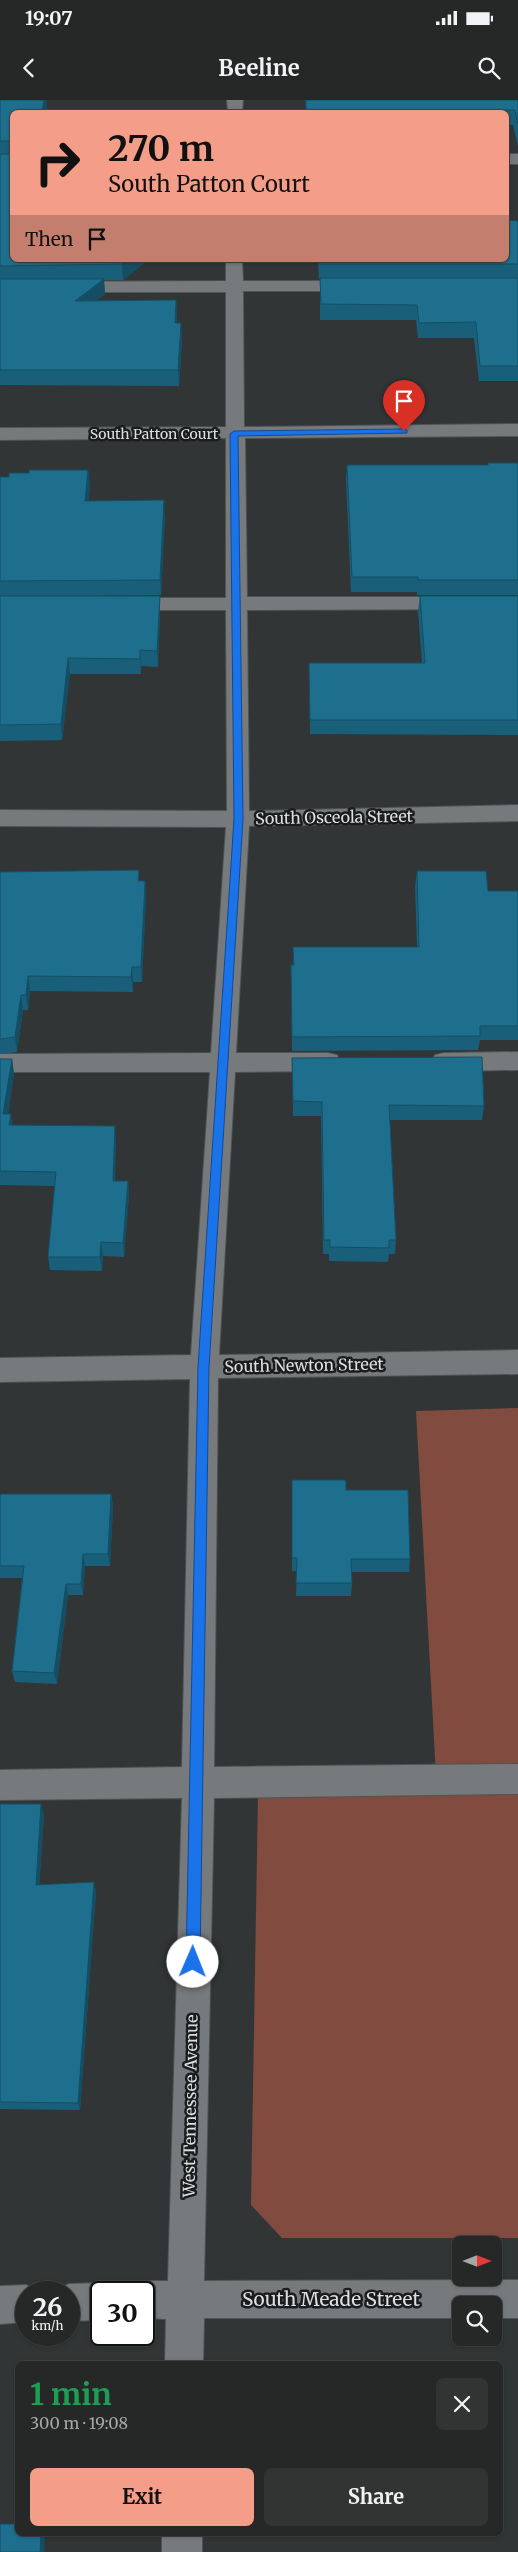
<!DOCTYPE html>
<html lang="en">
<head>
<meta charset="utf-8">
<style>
  :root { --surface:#262828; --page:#323434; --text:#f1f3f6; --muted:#a4a6a8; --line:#424445; --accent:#f49e89 }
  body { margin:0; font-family:Merriweather,serif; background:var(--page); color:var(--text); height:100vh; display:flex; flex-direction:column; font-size:19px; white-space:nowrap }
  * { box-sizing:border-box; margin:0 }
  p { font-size:16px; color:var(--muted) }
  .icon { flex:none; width:28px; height:28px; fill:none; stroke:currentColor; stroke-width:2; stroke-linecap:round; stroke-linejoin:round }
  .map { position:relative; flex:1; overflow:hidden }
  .sheet { position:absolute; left:15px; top:2261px; width:488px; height:175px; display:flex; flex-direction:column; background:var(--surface); border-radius:8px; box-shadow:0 1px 4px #0004,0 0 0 1px var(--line) }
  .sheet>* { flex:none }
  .hud { position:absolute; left:10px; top:10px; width:499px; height:152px; border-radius:8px; box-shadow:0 1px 4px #0004,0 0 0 1px var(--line); background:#f49e89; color:#111; overflow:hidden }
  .needle { width:32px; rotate:90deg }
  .controls { position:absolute; left:452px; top:2136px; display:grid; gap:10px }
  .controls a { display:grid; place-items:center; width:50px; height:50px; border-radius:8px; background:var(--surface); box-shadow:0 1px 4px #0004,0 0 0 1px var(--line); font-size:25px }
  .speed { position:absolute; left:15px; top:2181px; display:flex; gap:10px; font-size:25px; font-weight:700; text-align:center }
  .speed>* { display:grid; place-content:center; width:65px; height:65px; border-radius:50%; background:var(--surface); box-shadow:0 1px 4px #0004,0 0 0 1px var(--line); line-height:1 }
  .speed small { font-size:12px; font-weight:400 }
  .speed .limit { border:2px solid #111; border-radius:8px; background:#fff; color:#111 }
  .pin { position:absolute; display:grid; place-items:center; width:42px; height:42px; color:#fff; margin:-51px -21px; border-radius:50% 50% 50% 0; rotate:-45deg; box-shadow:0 0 5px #0007 }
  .pin .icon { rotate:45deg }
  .me { position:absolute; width:55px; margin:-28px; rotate:1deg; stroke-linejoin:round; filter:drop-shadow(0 0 4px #0008) }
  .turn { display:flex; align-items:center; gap:18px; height:105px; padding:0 15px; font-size:22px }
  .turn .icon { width:65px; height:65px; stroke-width:2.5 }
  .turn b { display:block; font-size:35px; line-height:42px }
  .then { display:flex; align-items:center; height:48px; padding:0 15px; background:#0003; gap:10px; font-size:19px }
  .round { display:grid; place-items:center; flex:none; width:52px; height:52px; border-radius:8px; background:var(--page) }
  .head { display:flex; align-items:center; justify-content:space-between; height:85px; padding:0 15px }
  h1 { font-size:30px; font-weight:700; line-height:38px; color:#1e9e55 }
  .button { display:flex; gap:10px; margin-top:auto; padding:10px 15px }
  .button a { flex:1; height:58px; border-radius:8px; background:var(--accent); color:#111; font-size:20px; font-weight:700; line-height:58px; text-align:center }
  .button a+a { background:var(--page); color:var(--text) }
  .status { display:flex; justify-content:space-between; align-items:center; height:35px; padding:0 25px; background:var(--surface); direction:ltr }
  .status svg { height:14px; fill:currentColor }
  header { display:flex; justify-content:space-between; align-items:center; height:65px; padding:0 15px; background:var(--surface); font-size:22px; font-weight:700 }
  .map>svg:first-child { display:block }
  .green { fill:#814c3f }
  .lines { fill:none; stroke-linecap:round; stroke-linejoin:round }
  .minor-casing { stroke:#505354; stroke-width:2 }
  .minor { fill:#777a7c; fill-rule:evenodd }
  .wall { fill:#1a5f7a }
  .shaded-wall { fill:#154e63 }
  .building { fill:#1e6f8e; stroke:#154e63 }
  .route { fill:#1a73e8; stroke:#114b97 }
  .labels { text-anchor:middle; stroke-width:5; stroke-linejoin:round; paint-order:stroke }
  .far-street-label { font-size:14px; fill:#dddfe0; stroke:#1b1c1d }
  .street-label { font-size:16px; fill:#dddfe0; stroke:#1b1c1d }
  .near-street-label { font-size:19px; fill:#dddfe0; stroke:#1b1c1d }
</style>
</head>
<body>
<div class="status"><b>19:07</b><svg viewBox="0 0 49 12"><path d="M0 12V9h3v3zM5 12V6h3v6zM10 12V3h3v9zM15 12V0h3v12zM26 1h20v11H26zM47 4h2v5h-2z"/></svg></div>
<header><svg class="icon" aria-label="back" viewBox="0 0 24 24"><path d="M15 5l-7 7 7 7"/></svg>Beeline<svg class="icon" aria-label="search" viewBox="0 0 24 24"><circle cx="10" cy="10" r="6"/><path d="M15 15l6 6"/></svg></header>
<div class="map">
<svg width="518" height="2452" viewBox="0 0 518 2452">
  <rect width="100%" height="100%" fill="#323536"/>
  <polygon class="green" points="518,1308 518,2138 282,2138 251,2105 258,1694 437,1694 416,1311"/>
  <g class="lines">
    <defs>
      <g id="minor">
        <polygon points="227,0 243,0 242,12 228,12"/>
        <rect x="506" y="54" width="12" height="10"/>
        <polygon points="226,160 242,160 243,181 357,181 363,182 366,186 363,190 357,191 243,191 244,327 518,324 518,336 245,338 247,497 518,497 518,509 247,510 249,711 518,705 518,721 249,726 236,953 328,953 337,955 340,962 337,969 328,971 235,972 219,1255 518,1250 518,1274 218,1278 214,1667 518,1664 518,1694 214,1698 204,2181 518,2180 518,2218 494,2218 494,2205 461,2205 461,2218 204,2218 203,2264 165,2264 166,2219 144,2218 144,2192 129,2192 131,2187 144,2181 168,2181 182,1698 0,1700 0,1670 182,1667 190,1279 0,1282 0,1258 191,1255 210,972 0,972 0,954 211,953 226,727 0,726 0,710 227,711 226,510 122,510 115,508 112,504 115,500 122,498 226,498 226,338 0,340 0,328 226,327 226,192 0,192 0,182 226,181"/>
        <polygon points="518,952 518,970 444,971 435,969 432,962 435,955 444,953"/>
        <polygon points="101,2183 114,2189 116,2192 101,2192 101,2220 69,2221 69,2192 55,2192 56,2190 69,2184"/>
        <polygon points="26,2185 40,2192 26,2192 26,2222 0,2224 0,2186"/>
        <rect x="162" y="2434" width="40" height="18"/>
      </g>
    </defs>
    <use href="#minor" class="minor-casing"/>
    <use href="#minor" class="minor"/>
  </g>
  <g class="wall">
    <polygon points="0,0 47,5 46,12 12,12 12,160 148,160 123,180 104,180 105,194 96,201 176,200 177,223 182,239 179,286 0,285"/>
    <polygon points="305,0 518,0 518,46 513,25 506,25 506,12 306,12"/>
    <polygon points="518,121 518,281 479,281 474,238 418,238 416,220 320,220 320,179 319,179 318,160 506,160"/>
    <polygon points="488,363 518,363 518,495 417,495 417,492 351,492 346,380 347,365 488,365"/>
    <polygon points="88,370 90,386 88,401 165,416 161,495 84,496 160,496 160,512 158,567 141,566 141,574 70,574 62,640 0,641 0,377 9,377 29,373"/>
    <polygon points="420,496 518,496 518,635 310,634 309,563 422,563 418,511"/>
    <polygon points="139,770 139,781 145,781 146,796 142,882 133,882 133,892 30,891 28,910 23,910 17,952 0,954 0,772"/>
    <polygon points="417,771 488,791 518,791 518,940 480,940 478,950 292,951 291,880 291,865 293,865 293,847 417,847 415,786"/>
    <polygon points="292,958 484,1006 482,1020 390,1020 396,1140 395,1154 389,1154 388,1162 329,1161 329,1154 323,1154 321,1016 293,1016"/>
    <polygon points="0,959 12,959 14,974 8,1014 12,1025 116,1040 115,1081 128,1081 129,1095 124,1157 103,1156 102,1171 50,1170 48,1157 55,1086 0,1085"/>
    <polygon points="292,1380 346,1390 410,1459 409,1472 352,1472 352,1483 351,1496 296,1496 297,1471 292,1471"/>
    <polygon points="0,1394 111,1394 113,1406 110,1466 85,1466 83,1495 68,1495 57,1584 15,1582 12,1571 22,1478 0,1478"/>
    <polygon points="0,1704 44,1715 39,1785 94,1782 96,1792 80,2010 0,2009"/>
  </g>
  <g class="shaded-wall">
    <polygon points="44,0 46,0 47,5 46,12 42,12"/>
    <polygon points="128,160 148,160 123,180 122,164"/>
    <polygon points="104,179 105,194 76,217 75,201"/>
    <polygon points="176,200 177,215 176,239 175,223"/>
    <polygon points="181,223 182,239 179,286 178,270"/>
    <polygon points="88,370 90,386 87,417 85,401"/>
    <polygon points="164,400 165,416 161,495 160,480"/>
    <polygon points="160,496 160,512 158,567 157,551"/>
    <polygon points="140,550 141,566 141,574 140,559"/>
    <polygon points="68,558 70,574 62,640 61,624"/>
    <polygon points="145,781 146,796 142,882 141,867"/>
    <polygon points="132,867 133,882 133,892 131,877"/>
    <polygon points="28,876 30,891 28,910 26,895"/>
    <polygon points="21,895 23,910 17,952 15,937"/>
    <polygon points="12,959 14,974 6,1029 3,1014"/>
    <polygon points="11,1014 13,1029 9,1025"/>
    <polygon points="115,1026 116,1040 114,1095 113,1081"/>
    <polygon points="128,1081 129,1095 124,1157 123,1143"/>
    <polygon points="101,1142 103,1156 102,1171 100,1157"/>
    <polygon points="111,1394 113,1406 110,1466 108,1454"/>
    <polygon points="83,1454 85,1466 83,1495 81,1484"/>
    <polygon points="66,1484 68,1495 57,1584 54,1573"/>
    <polygon points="41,1704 44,1715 39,1794 36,1785"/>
    <polygon points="94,1782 96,1792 80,2010 78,2003"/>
    <polygon points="41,2434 45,2434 44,2452 40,2452"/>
  </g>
  <g class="building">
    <polygon points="0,0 44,0 42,12 12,12 12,160 128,160 122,164 0,166 0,54 12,54 12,41 0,41"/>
    <polygon points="306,0 518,0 518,24 515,10 421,10 421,12 306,12"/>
    <polygon points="506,120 518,121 518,164 319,164 319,160 506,160"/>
    <polygon points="320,178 518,178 518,266 480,266 476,222 419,223 417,205 321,204"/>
    <polygon points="0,179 104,179 75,201 176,200 175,223 181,223 178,270 0,270"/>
    <polygon points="488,363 518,363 518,480 418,480 418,477 352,477 347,365 488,365"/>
    <polygon points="29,370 88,370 85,401 164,400 160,480 0,481 0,377 9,377 9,373 29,373"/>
    <polygon points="0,496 160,496 157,551 140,550 140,559 68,558 61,624 0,625"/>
    <polygon points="420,496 518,496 518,620 310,620 309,563 425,563"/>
    <polygon points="139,770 138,781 145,781 141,867 132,867 131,877 28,876 26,895 21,895 15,937 0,939 0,772"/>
    <polygon points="417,771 486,771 488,791 518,791 518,926 480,926 480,936 292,937 291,865 294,865 293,847 419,847"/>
    <polygon points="482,957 484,1006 389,1005 396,1140 389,1140 389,1148 330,1147 330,1140 324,1140 322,1002 293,1001 292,958"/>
    <polygon points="0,959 12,959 3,1014 11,1014 9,1025 115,1026 113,1081 128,1081 123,1143 101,1142 100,1157 48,1157 56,1072 0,1071"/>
    <polygon points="292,1380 346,1380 346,1390 408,1390 410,1459 351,1459 352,1483 296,1483 297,1458 292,1458"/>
    <polygon points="0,1394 111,1394 108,1454 83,1454 81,1484 66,1484 54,1573 12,1571 24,1466 0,1466"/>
    <polygon points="0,1704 41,1704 36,1785 94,1782 78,2003 0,2002"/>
    <polygon points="0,2424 18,2424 18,2434 41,2434 40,2452 0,2452"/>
  </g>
  <polygon class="route" points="404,329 407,330 407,333 238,336 243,719 209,1267 200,1862 198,1867 193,1869 188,1867 186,1862 198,1267 234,719 230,334 234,331"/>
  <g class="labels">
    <g class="far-street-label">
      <text x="154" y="339">South Patton Court</text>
    </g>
    <g class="street-label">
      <text transform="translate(334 717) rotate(-1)" y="6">South Osceola Street</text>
      <text transform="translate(304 1265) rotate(-1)" y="6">South Newton Street</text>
      <text transform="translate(190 2006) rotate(-89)" y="6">West Tennessee Avenue</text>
    </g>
    <g class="near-street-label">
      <text x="331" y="2206">South Meade Street</text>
    </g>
  </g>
</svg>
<div class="controls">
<a><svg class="needle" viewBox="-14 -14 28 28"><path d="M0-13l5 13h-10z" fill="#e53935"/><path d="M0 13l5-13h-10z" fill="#a4a6a8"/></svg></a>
<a><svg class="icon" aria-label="search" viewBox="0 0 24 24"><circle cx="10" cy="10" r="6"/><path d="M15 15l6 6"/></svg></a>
</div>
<div class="speed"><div>26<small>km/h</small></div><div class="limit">30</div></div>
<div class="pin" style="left:404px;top:331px;background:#d93025"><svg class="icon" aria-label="arrive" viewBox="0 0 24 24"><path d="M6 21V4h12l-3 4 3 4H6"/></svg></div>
<svg class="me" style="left:193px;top:1862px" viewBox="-20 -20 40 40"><circle r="19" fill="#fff"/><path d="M0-13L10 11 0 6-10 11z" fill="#1a73e8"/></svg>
<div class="hud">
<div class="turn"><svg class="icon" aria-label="right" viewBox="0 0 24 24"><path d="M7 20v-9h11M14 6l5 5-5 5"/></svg><div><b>270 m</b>South Patton Court</div></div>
<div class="then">Then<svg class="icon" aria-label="arrive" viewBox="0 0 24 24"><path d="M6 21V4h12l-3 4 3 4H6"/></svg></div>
</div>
<section class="sheet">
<div class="head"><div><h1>1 min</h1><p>300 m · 19:08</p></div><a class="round"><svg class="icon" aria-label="close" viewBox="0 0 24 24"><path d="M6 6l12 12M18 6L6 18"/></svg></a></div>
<div class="button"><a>Exit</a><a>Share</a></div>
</section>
</div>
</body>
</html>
